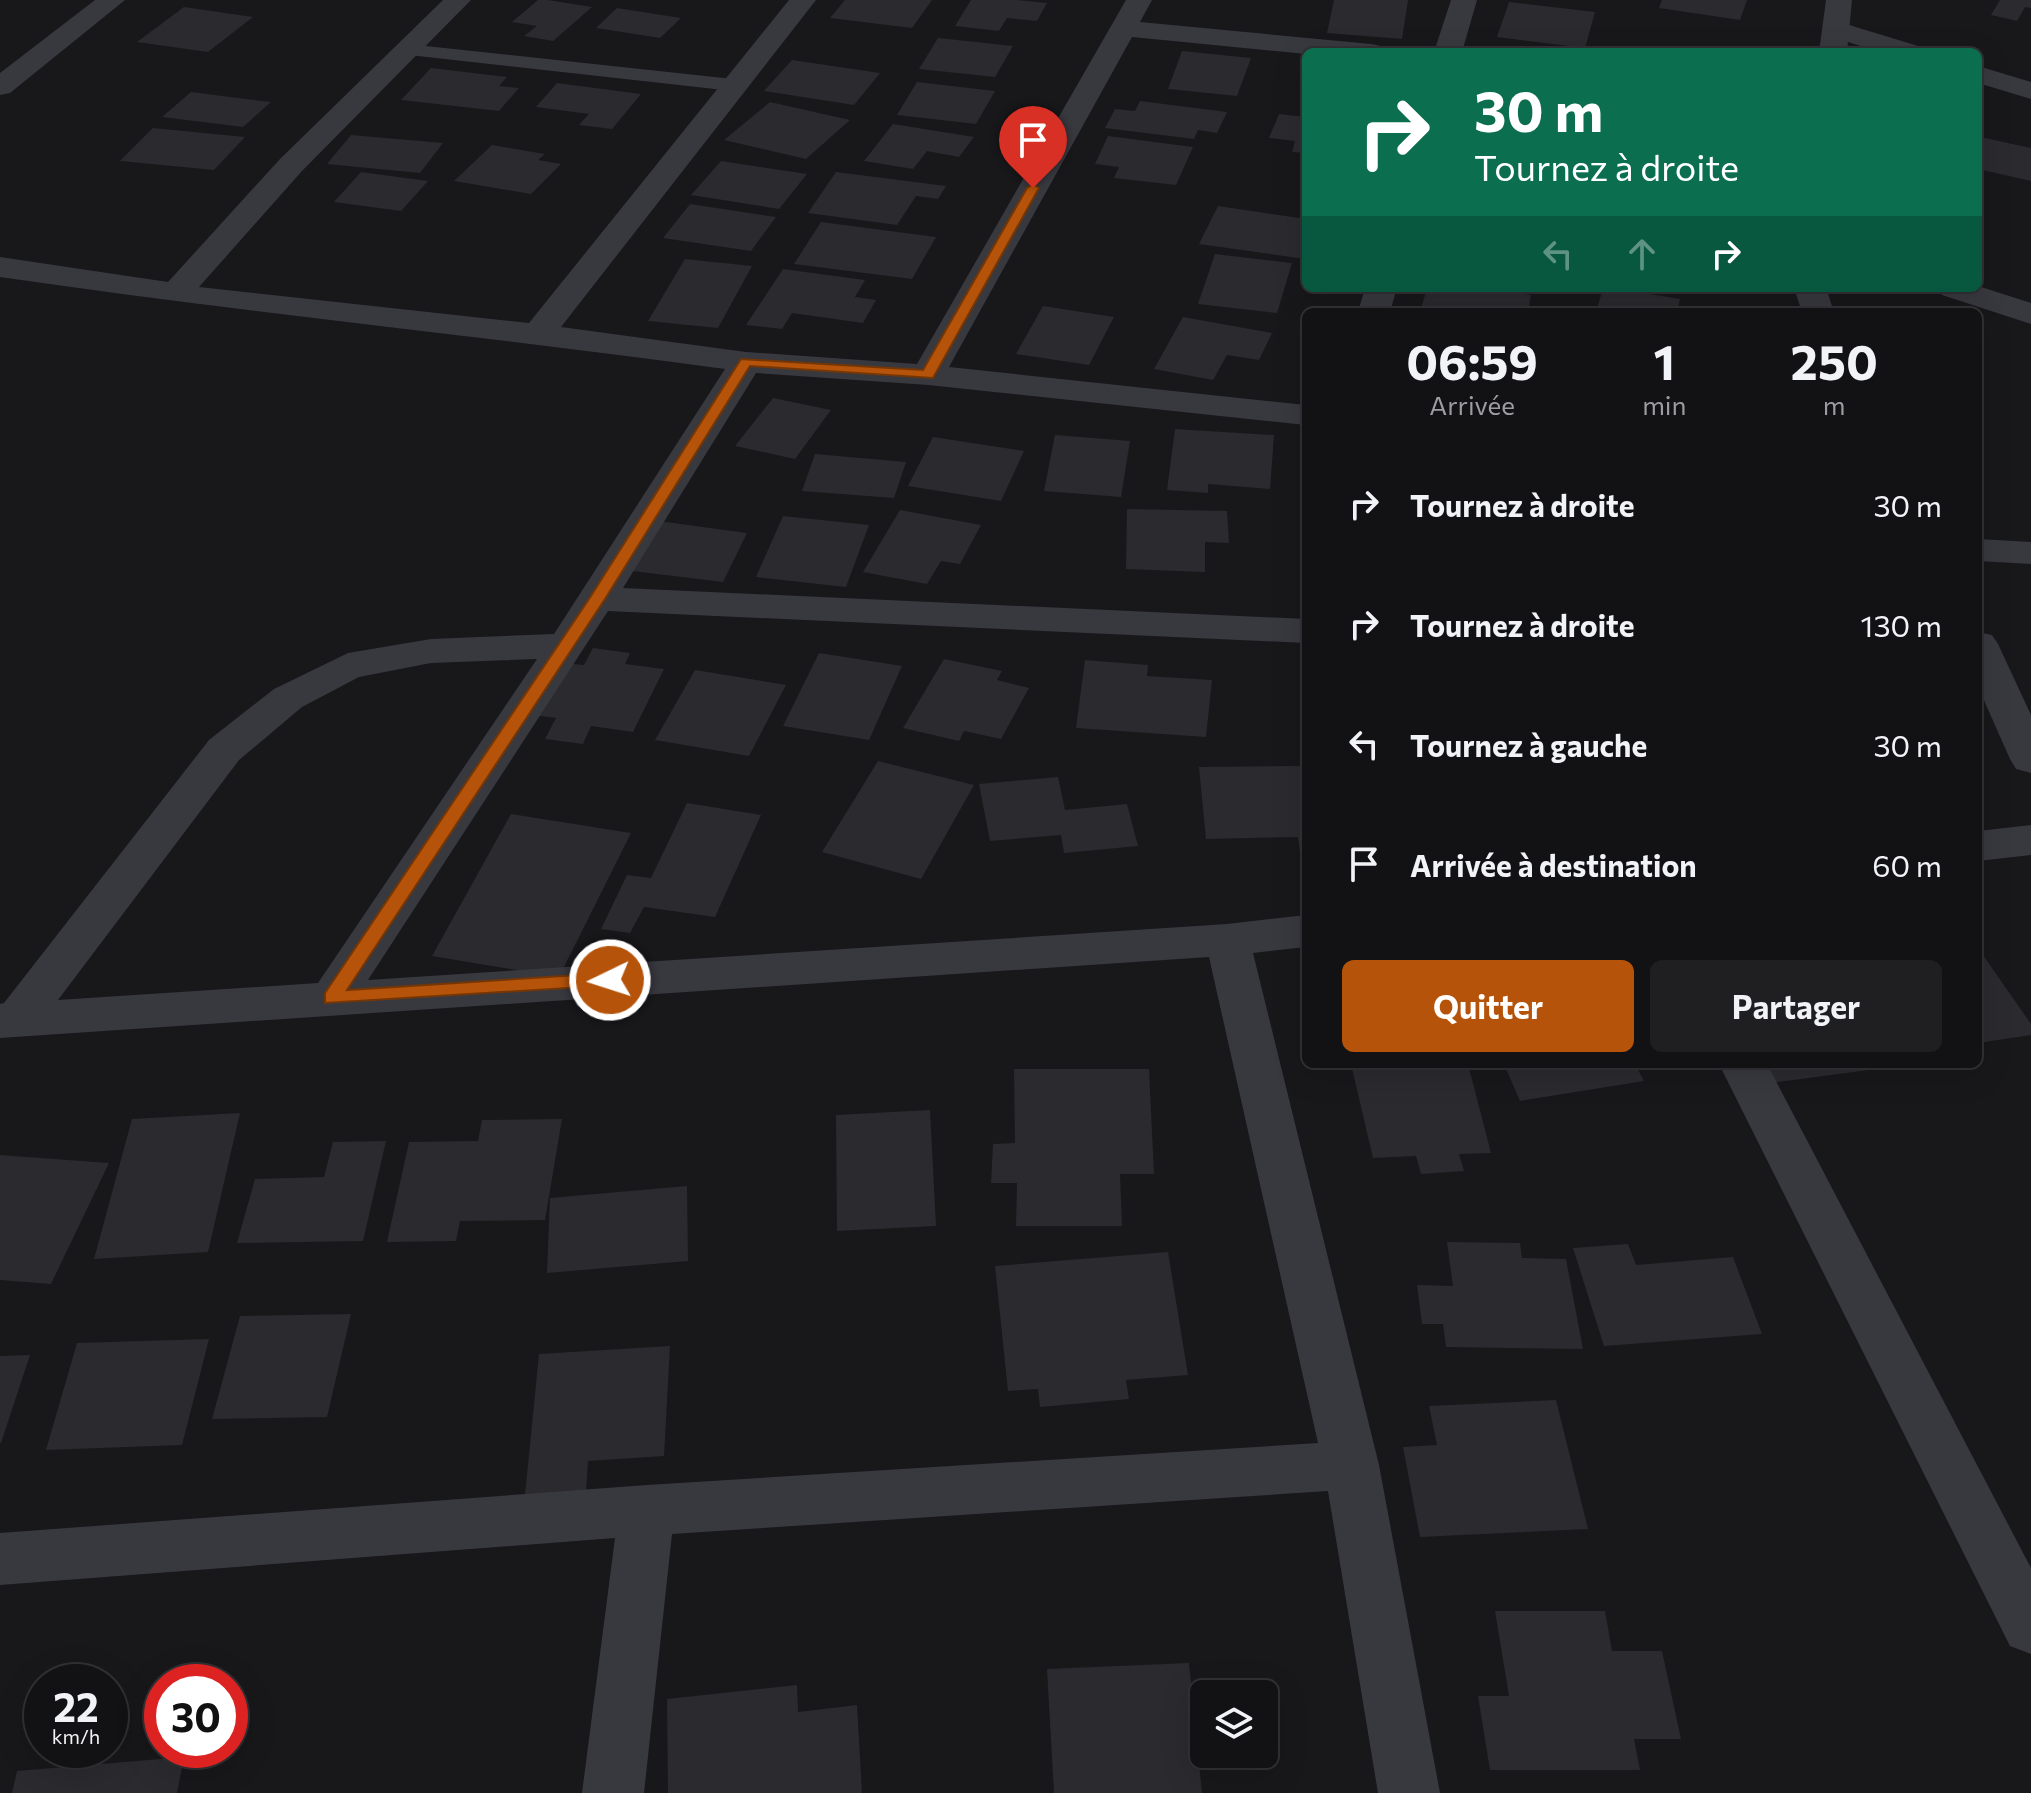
<!DOCTYPE html>
<html lang="fr">
<head>
<meta charset="utf-8">
<style>
  :root { --surface:#121114; --page:#1f1f22; --text:#f1f3f6; --muted:#9c9da0; --line:#313134; --accent:#b45309 }
  body { margin:0; font-family:Commissioner,sans-serif; background:var(--page); color:var(--text); height:100vh; display:flex; flex-direction:column; font-size:30px; white-space:nowrap }
  * { box-sizing:border-box; margin:0 }
  p { font-size:26px; color:var(--muted) }
  .icon { flex:none; width:44px; height:44px; fill:none; stroke:currentColor; stroke-width:2; stroke-linecap:round; stroke-linejoin:round }
  .map { position:relative; flex:1; overflow:hidden }
  .panel { position:absolute; left:1302px; top:308px; width:680px; height:760px; display:flex; flex-direction:column; background:var(--surface); border-radius:12px; box-shadow:0 8px 32px #0002,0 0 0 2px var(--line) }
  .panel>* { flex:none }
  .top-card { position:absolute; left:1302px; top:48px; width:680px; height:244px; border-radius:12px; box-shadow:0 8px 32px #0002,0 0 0 2px var(--line); background:#0b6e4f; color:#fff; overflow:hidden }
  .buttons { position:absolute; left:1190px; top:1680px; display:grid; gap:16px }
  .buttons a { display:grid; place-items:center; width:88px; height:88px; border-radius:12px; background:var(--surface); box-shadow:0 8px 32px #0002,0 0 0 2px var(--line); font-size:40px }
  .speed { position:absolute; left:24px; top:1664px; display:flex; gap:16px; font-size:40px; font-weight:700; text-align:center }
  .speed>* { display:grid; place-content:center; width:104px; height:104px; border-radius:50%; background:var(--surface); box-shadow:0 8px 32px #0002,0 0 0 2px var(--line); line-height:1 }
  .speed small { font-size:20px; font-weight:400 }
  .speed .limit { border:12px solid #d22; background:#fff; color:#111 }
  .pin { position:absolute; display:grid; place-items:center; width:68px; height:68px; color:#fff; margin:-82px -34px; border-radius:50% 50% 50% 0; rotate:-45deg; box-shadow:0 0 8px #0007 }
  .pin .icon { rotate:45deg }
  .me { position:absolute; width:88px; margin:-44px; rotate:266deg; stroke-linejoin:round; filter:drop-shadow(0 0 6px #0008) }
  .turn { display:flex; align-items:center; gap:28px; height:168px; padding:0 40px; font-size:36px }
  .turn .icon { width:104px; height:104px; stroke-width:2.5 }
  .turn b { display:block; font-size:56px; line-height:68px }
  .lanes { display:flex; align-items:center; height:76px; padding:0 40px; background:#0003; justify-content:center; gap:40px; direction:ltr }
  .lanes .off { opacity:.35 }
  .eta { display:flex; justify-content:space-evenly; align-items:center; height:136px; text-align:center }
  .eta b { font-size:48px; font-weight:700; line-height:56px }
  .primary-button { display:flex; gap:16px; margin-top:auto; padding:16px 40px }
  .primary-button a { flex:1; height:92px; border-radius:12px; background:var(--accent); color:#fff; font-size:32px; font-weight:700; line-height:92px; text-align:center }
  .primary-button a+a { background:var(--page); color:var(--text) }
  ul { padding:0; list-style:none }
  li { display:flex; align-items:center; gap:24px; height:120px; padding:0 40px }
  li div { flex:1 }
  li b { display:block; font-size:30px }
  li em { font-style:normal }
  .map>svg:first-child { display:block }
  .building { fill:#2b2a2e }
  .lines { fill:none; stroke-linecap:round; stroke-linejoin:round }
  .service { fill:#38383f; fill-rule:evenodd }
  .minor { fill:#38383f; fill-rule:evenodd }
  .tertiary { fill:#38383f; fill-rule:evenodd }
  .route { fill:#b45309; stroke:#753606; stroke-width:2 }
</style>
</head>
<body>
<div class="map">
<svg width="2031" height="1793" viewBox="0 0 2031 1793">
  <rect width="100%" height="100%" fill="#18171a"/>
  <g class="building">
    <polygon points="538,0 548,0 592,7 553,41 524,36 537,26 512,22"/>
    <polygon points="845,0 932,0 912,28 830,18"/>
    <polygon points="971,0 1017,0 1047,3 1037,21 1007,18 999,31 955,26"/>
    <polygon points="1334,0 1408,0 1402,39 1327,33"/>
    <polygon points="1662,0 1747,0 1740,20 1659,8"/>
    <polygon points="2000,0 2031,0 2031,8 2025,7 2017,21 1991,15"/>
    <polygon points="1509,2 1595,12 1585,48 1497,37"/>
    <polygon points="184,7 253,17 208,52 137,42"/>
    <polygon points="617,8 681,18 660,38 596,28"/>
    <polygon points="938,38 1013,46 995,77 919,69"/>
    <polygon points="1182,51 1251,58 1237,96 1168,89"/>
    <polygon points="792,60 880,73 854,105 764,91"/>
    <polygon points="431,68 507,77 499,86 519,88 499,111 401,100"/>
    <polygon points="917,82 995,91 976,124 897,115"/>
    <polygon points="557,83 641,94 612,129 579,125 589,114 536,107"/>
    <polygon points="191,92 271,102 243,127 162,117"/>
    <polygon points="1140,101 1227,112 1217,133 1198,130 1194,139 1105,128 1115,109 1135,111"/>
    <polygon points="770,102 850,120 806,159 724,140"/>
    <polygon points="1279,114 1306,117 1306,153 1292,152 1295,141 1269,138"/>
    <polygon points="893,124 974,137 959,157 927,151 913,169 864,161"/>
    <polygon points="153,128 245,137 214,170 120,161"/>
    <polygon points="351,135 443,143 420,173 327,164"/>
    <polygon points="1108,136 1193,147 1176,185 1114,178 1119,167 1095,164"/>
    <polygon points="1980,137 2031,148 2031,181 1978,169"/>
    <polygon points="492,145 545,154 538,160 561,164 531,194 454,181"/>
    <polygon points="721,161 807,174 779,209 691,195"/>
    <polygon points="361,172 428,181 401,211 334,202"/>
    <polygon points="836,172 946,186 938,199 916,196 897,225 808,213"/>
    <polygon points="690,204 776,217 751,251 663,238"/>
    <polygon points="1218,206 1306,219 1305,259 1199,244"/>
    <polygon points="821,222 936,237 912,279 794,264"/>
    <polygon points="1215,254 1292,263 1277,313 1198,304"/>
    <polygon points="685,259 752,266 718,328 648,321"/>
    <polygon points="783,269 865,280 855,297 876,300 863,323 792,313 782,329 746,325"/>
    <polygon points="1427,288 1512,288 1511,292 1531,295 1528,312 1420,312"/>
    <polygon points="1603,288 1614,288 1680,299 1677,312 1596,312"/>
    <polygon points="1043,306 1114,317 1089,365 1016,354"/>
    <polygon points="1183,317 1272,333 1259,360 1227,355 1213,380 1154,369"/>
    <polygon points="773,398 831,410 795,459 735,446"/>
    <polygon points="1175,429 1274,435 1270,489 1208,484 1208,493 1167,490"/>
    <polygon points="1055,435 1130,441 1121,497 1044,491"/>
    <polygon points="933,437 1024,451 1001,501 908,486"/>
    <polygon points="815,454 906,462 894,498 802,491"/>
    <polygon points="1127,509 1227,511 1229,543 1205,542 1205,572 1126,569"/>
    <polygon points="900,510 981,525 960,564 941,561 927,584 863,572"/>
    <polygon points="783,516 869,525 846,587 756,577"/>
    <polygon points="651,520 747,533 723,582 624,570"/>
    <polygon points="593,648 630,653 625,664 664,669 633,732 591,726 583,744 545,739 556,718 533,715 562,663 584,665"/>
    <polygon points="819,653 902,666 869,740 783,726"/>
    <polygon points="944,659 1002,671 997,680 1029,688 1001,739 964,731 959,741 903,728"/>
    <polygon points="1085,660 1148,665 1147,676 1212,680 1206,737 1076,728"/>
    <polygon points="695,670 786,685 749,756 655,740"/>
    <polygon points="878,761 974,785 921,879 822,852"/>
    <polygon points="1306,766 1306,852 1300,852 1298,837 1206,839 1199,767"/>
    <polygon points="1058,777 1065,810 1127,804 1138,846 1064,853 1061,835 990,841 979,784"/>
    <polygon points="687,803 761,815 715,917 644,907 630,933 601,929 627,875 651,878"/>
    <polygon points="511,814 631,833 559,977 432,956"/>
    <polygon points="1978,948 2031,1024 2031,1035 1978,1043"/>
    <polygon points="1351,1064 1468,1064 1491,1153 1459,1154 1464,1171 1421,1174 1416,1156 1373,1158"/>
    <polygon points="1504,1064 1635,1064 1644,1081 1520,1101"/>
    <polygon points="1761,1064 1899,1064 1899,1066 1771,1083"/>
    <polygon points="1014,1069 1149,1069 1154,1174 1120,1174 1122,1226 1016,1226 1017,1183 991,1183 993,1144 1015,1143"/>
    <polygon points="930,1110 936,1226 837,1231 836,1115"/>
    <polygon points="240,1113 208,1252 94,1259 132,1119"/>
    <polygon points="562,1119 545,1220 460,1221 456,1241 387,1242 409,1142 478,1141 482,1120"/>
    <polygon points="386,1141 363,1241 237,1243 255,1179 324,1177 333,1142"/>
    <polygon points="0,1155 109,1163 51,1284 0,1280"/>
    <polygon points="687,1186 688,1261 547,1273 550,1198"/>
    <polygon points="1447,1242 1520,1243 1522,1258 1566,1259 1583,1349 1446,1347 1443,1324 1422,1324 1417,1285 1453,1286"/>
    <polygon points="1628,1244 1636,1265 1733,1257 1762,1334 1604,1346 1573,1248"/>
    <polygon points="1168,1252 1188,1375 1126,1380 1129,1399 1040,1407 1038,1389 1008,1391 995,1266"/>
    <polygon points="351,1314 327,1417 212,1419 240,1316"/>
    <polygon points="209,1339 182,1445 46,1450 77,1343"/>
    <polygon points="670,1346 664,1456 588,1461 586,1491 525,1495 539,1354"/>
    <polygon points="30,1355 1,1443 0,1443 0,1356"/>
    <polygon points="1556,1400 1588,1529 1420,1537 1403,1447 1437,1445 1429,1406"/>
    <polygon points="1495,1611 1605,1611 1612,1651 1662,1651 1681,1739 1634,1739 1640,1770 1490,1770 1478,1696 1509,1696"/>
    <polygon points="1189,1663 1202,1793 1054,1793 1047,1669"/>
    <polygon points="797,1685 798,1712 857,1705 862,1793 668,1793 667,1699"/>
    <polygon points="184,1757 177,1793 12,1793 17,1771"/>
  </g>
  <g class="lines">
    <polygon class="service" points="407,44 733,79 743,85 733,91 400,54 398,50"/>
    <g class="minor">
      <polygon points="95,0 125,0 10,93 0,95 0,73"/>
      <path d="M443,0H471L302,171L199,287L529,323L789,0H816L561,327L746,352L917,364L1126,0H1152L1140,22L1371,44L1381,46L1385,52L1306,54L1132,37L949,367L1306,405V425L928,385L756,373L623,588L1306,619V643L608,611L368,980L1227,924L1306,915V947L1253,953L1379,1465L1440,1793H1378L1328,1491L672,1534L644,1793H582L615,1538L0,1585V1533L647,1485L1318,1443L1209,957L0,1038V1004L4,1003L209,740L274,689L348,653L431,639L554,634L725,369C483,336 241,312 0,277V257L168,282L280,159ZM537,659L318,983L58,1000L239,760L302,707L359,677L431,663Z"/>
      <polygon points="1451,0 1477,0 1462,52 1434,52"/>
      <polygon points="1836,21 1918,46 1922,52 1880,52 1826,35 1822,29 1826,23"/>
      <polygon points="1978,66 2031,82 2031,99 1978,83"/>
      <polygon points="1978,286 2031,303 2031,324 1942,295 1937,288"/>
      <polygon points="1365,288 1397,288 1390,312 1358,312"/>
      <polygon points="1978,539 2031,542 2031,564 1978,561"/>
      <polygon points="2031,825 2031,855 1978,861 1978,831"/>
      <polygon points="1719,1064 1767,1064 2031,1568 2031,1654 2010,1646"/>
    </g>
    <g class="tertiary">
      <polygon points="1826,0 1852,0 1847,52 1819,52"/>
      <polygon points="1794,288 1826,288 1834,312 1802,312"/>
      <polygon points="1978,632 1992,635 1998,644 2031,715 2031,773 2016,769 2010,759 1978,687"/>
    </g>
  </g>
  <polygon class="route" points="1033,184 1039,188 933,378 750,366 605,599 347,990 610,973 619,980 616,985 325,1003 325,993 589,599 741,359 923,370 1027,188"/>
</svg>
<div class="buttons">
<a><svg class="icon" aria-label="layers" viewBox="0 0 24 24"><path d="M12 4l9 5-9 5-9-5zM3 14l9 5 9-5"/></svg></a>
</div>
<div class="speed"><div>22<small>km/h</small></div><div class="limit">30</div></div>
<div class="pin" style="left:1033px;top:188px;background:#d93025"><svg class="icon" aria-label="arrive" viewBox="0 0 24 24"><path d="M6 21V4h12l-3 4 3 4H6"/></svg></div>
<svg class="me" style="left:610px;top:980px" viewBox="-20 -20 40 40"><circle r="17" fill="#b45309" stroke="#fff" stroke-width="3"/><path d="M0-11L8 9 0 5-8 9z" fill="#fff"/></svg>
<div class="top-card">
<div class="turn"><svg class="icon" aria-label="right" viewBox="0 0 24 24"><path d="M7 20v-9h11M14 6l5 5-5 5"/></svg><div><b>30 m</b>Tournez à droite</div></div>
<div class="lanes"><svg class="icon off" aria-label="left" viewBox="0 0 24 24"><path d="M17 20v-9H6M10 6l-5 5 5 5"/></svg><svg class="icon off" aria-label="ahead" viewBox="0 0 24 24"><path d="M12 20V5M6 11l6-6 6 6"/></svg><svg class="icon" aria-label="right" viewBox="0 0 24 24"><path d="M7 20v-9h11M14 6l5 5-5 5"/></svg></div>
</div>
<section class="panel">
<div class="eta">
<div><b>06:59</b><p>Arrivée</p></div>
<div><b>1</b><p>min</p></div>
<div><b>250</b><p>m</p></div>
</div>
<ul>
<li><svg class="icon" aria-label="right" viewBox="0 0 24 24"><path d="M7 20v-9h11M14 6l5 5-5 5"/></svg><div><b>Tournez à droite</b></div><em>30 m</em></li>
<li><svg class="icon" aria-label="right" viewBox="0 0 24 24"><path d="M7 20v-9h11M14 6l5 5-5 5"/></svg><div><b>Tournez à droite</b></div><em>130 m</em></li>
<li><svg class="icon" aria-label="left" viewBox="0 0 24 24"><path d="M17 20v-9H6M10 6l-5 5 5 5"/></svg><div><b>Tournez à gauche</b></div><em>30 m</em></li>
<li><svg class="icon" aria-label="arrive" viewBox="0 0 24 24"><path d="M6 21V4h12l-3 4 3 4H6"/></svg><div><b>Arrivée à destination</b></div><em>60 m</em></li>
</ul>
<div class="primary-button"><a>Quitter</a><a>Partager</a></div>
</section>
</div>
</body>
</html>
